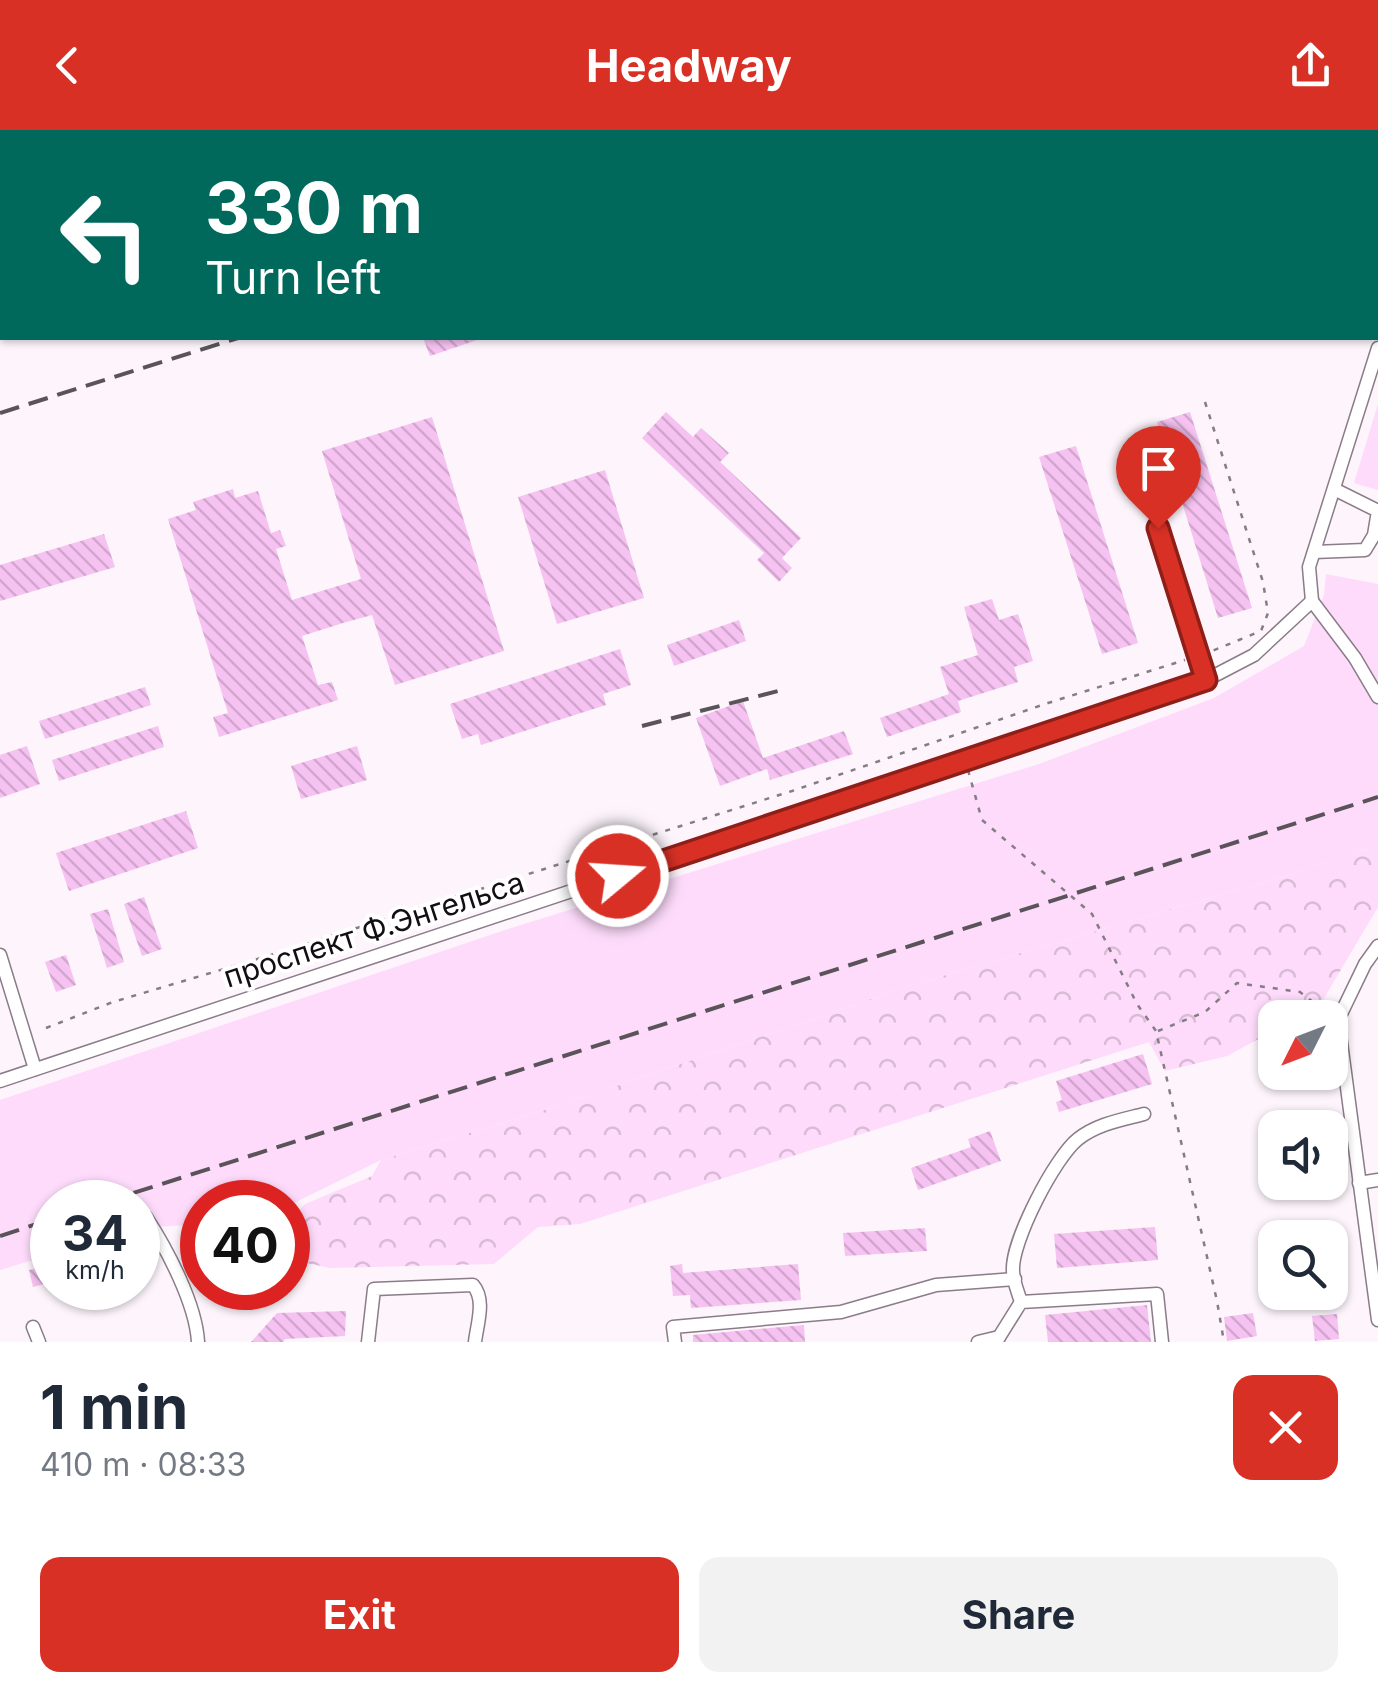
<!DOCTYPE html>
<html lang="en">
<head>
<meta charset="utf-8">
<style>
  :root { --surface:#fff; --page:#f2f2f3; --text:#1f2937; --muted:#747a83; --accent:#d93025 }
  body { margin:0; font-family:Inter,sans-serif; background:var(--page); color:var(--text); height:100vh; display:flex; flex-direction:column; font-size:38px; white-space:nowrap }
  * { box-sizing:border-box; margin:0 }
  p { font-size:32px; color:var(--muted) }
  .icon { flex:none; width:55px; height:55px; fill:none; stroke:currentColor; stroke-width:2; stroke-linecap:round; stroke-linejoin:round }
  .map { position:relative; height:1212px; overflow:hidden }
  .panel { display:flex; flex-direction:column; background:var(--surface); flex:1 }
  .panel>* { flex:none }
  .hud { position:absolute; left:0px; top:0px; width:1380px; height:210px; box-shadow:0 2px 8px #0004; background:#00695c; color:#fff; overflow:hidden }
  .needle { width:65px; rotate:228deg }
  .buttons { position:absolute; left:1258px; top:870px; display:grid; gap:20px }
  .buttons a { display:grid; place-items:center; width:90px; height:90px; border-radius:20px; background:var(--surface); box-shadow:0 2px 8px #0004; font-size:50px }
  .speed { position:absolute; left:30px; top:1050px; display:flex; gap:20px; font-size:50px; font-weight:700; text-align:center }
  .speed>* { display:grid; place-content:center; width:130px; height:130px; border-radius:50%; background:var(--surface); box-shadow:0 2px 8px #0004; line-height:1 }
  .speed small { font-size:25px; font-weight:400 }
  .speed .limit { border:15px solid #d22; background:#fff; color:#111 }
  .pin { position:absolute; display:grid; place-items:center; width:85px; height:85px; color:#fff; margin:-102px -42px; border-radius:50% 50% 50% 0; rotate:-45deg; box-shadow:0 0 10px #0007 }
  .pin .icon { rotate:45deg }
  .me { position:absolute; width:110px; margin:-55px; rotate:72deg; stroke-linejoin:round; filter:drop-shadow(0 0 8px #0008) }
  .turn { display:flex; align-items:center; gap:35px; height:210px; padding:0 40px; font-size:45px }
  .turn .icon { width:130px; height:130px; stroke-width:2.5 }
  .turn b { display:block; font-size:70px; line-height:85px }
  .round { display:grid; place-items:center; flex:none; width:105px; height:105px; border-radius:20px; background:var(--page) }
  .summary { display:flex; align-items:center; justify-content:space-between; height:170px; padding:0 40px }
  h1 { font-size:60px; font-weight:700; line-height:75px }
  .cta { display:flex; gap:20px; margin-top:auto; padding:20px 40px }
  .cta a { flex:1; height:115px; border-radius:20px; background:var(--accent); color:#fff; font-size:40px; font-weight:700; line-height:115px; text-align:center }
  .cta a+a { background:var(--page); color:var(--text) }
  header { display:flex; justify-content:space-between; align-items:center; height:130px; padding:0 40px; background:var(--accent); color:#fff; font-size:45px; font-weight:700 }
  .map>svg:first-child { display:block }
  .grass { fill:#fedbfb }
  .forest { fill:url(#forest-crowns) }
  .building { fill:url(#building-back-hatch) }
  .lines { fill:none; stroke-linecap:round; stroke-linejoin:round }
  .minor-casing { stroke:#8a7c88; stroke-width:15 }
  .path { stroke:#847d83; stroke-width:2.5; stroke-dasharray:5 8; stroke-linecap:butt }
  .minor { stroke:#fff; stroke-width:12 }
  .rail { stroke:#5a545a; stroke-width:4; stroke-dasharray:20 10; stroke-linecap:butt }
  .route-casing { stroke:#8d1f18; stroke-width:25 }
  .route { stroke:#d93025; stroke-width:18 }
  .labels { text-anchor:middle; stroke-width:8; stroke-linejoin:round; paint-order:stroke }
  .street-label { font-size:30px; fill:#130e13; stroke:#fff }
</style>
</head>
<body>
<header><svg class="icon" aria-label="back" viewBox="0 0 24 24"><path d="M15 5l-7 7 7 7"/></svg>Headway<svg class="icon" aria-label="share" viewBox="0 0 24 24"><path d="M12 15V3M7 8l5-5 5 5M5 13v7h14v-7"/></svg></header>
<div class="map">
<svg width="1378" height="1212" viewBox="0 0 1378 1212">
  <defs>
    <pattern id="forest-crowns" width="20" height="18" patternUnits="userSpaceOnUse" patternTransform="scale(2.5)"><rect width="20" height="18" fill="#fedbfb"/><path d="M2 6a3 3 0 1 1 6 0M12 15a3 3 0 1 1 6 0" fill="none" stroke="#d9bbd6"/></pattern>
    <pattern id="building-back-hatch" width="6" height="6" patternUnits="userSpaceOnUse" patternTransform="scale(2.5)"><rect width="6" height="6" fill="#f6c2f1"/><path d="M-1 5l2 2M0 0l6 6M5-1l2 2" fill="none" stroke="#d2a6ce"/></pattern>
  </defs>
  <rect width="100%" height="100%" fill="#fdf4fc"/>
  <g class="grass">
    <polygon points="1378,274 1378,360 1354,353"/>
    <polygon points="1326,444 1378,454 1378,716 1295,743 912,855 564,974 381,1030 288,1076 288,1072 202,1072 202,1094 138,1098 138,1072 52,1072 52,1124 0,1140 0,970 508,799 1039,634 1214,568 1304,516 1324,465"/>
  </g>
  <polygon class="forest" points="1378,716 1378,777 1320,875 1297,887 1275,888 1275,900 1227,926 1165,941 1149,912 580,1094 538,1097 494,1134 330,1138 288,1129 288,1091 305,1074 372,1046 381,1030 564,974 912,855 1295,743"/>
  <g class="building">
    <polygon points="423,208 479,208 480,209 430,226"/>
    <polygon points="666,282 693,307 701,298 729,323 720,332 801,408 782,428 792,438 779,452 757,430 764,423 642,308"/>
    <polygon points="1190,282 1252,478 1218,488 1157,292"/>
    <polygon points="432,287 504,521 395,555 372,485 343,493 302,506 318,555 332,552 338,570 219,607 213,587 228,583 168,389 196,380 193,372 233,359 235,368 258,361 271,403 280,400 286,416 276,419 292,470 361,449 322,321"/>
    <polygon points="1076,316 1138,513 1102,524 1039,327"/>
    <polygon points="605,340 644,468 557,494 518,367"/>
    <polygon points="104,404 115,437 0,471 0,435"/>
    <polygon points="992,469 999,490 1018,484 1033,531 1014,537 1018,552 958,571 961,582 887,607 880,588 949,564 940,537 978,525 964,477"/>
    <polygon points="739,490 746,511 674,536 667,515"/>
    <polygon points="620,519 631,555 603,564 606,575 481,615 478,604 462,609 450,574"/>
    <polygon points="145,557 151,575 45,609 39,591"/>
    <polygon points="743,571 763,628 844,601 853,624 770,650 767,639 720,656 696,588"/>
    <polygon points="158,596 164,617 59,651 52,630"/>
    <polygon points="27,616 40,654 0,668 0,625"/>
    <polygon points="357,616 367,650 301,669 291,636"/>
    <polygon points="186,681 198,718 69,761 56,723"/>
    <polygon points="144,767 162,819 142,826 124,774"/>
    <polygon points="108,779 124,832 107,838 90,784"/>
    <polygon points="66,825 76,855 56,862 45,832"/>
    <polygon points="1143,924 1152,954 1059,982 1056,972 1062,970 1056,951"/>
    <polygon points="990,1001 1001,1031 918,1060 911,1038 971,1017 968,1009"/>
    <polygon points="1155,1097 1158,1130 1057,1138 1054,1104"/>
    <polygon points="925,1098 927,1121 845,1126 843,1103"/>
    <polygon points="52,1134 52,1152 33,1157 29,1140"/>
    <polygon points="682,1134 683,1143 798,1134 801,1170 691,1178 690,1165 673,1166 670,1136"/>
    <polygon points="1147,1175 1151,1212 1048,1212 1045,1185"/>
    <polygon points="346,1181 345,1206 285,1209 283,1212 251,1212 277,1183"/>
    <polygon points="1253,1183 1257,1206 1227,1211 1224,1187"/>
    <polygon points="1337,1184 1339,1209 1315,1211 1312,1186"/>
    <polygon points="804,1195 805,1212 693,1212 693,1205"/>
  </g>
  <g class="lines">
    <defs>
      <g id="minor">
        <polyline points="1023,0 1031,2"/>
        <polyline points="1123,2 1123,0"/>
        <polyline points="0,74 2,81"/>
        <polyline points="0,114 2,113"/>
        <polyline points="0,176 2,175"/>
        <polyline points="1158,399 1206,550"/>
        <polyline points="1314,422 1365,420 1374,405 1378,381 1334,359"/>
        <polyline points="1312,471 1309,437 1378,218"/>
        <polyline points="1312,471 1355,528 1378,567"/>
        <polyline points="1378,816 1365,834 1338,890 1378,1190"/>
        <polyline points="0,825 35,939"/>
        <polyline points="0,951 1206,550 1254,525 1312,471"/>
        <polyline points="1359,1053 1378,1050"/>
        <path d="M138,1085L146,1087C167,1119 196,1174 198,1212"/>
        <path d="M1021,1172C1018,1162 1013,1151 1013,1141C1011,1112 1055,1027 1078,1009C1097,994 1121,990 1144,984"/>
        <polyline points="33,1197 39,1212"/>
        <path d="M368,1212L374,1159L473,1155C486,1170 477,1194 475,1212"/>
        <polyline points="675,1212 673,1197 841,1182 936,1155 1015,1149"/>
        <polyline points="978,1212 999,1207"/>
        <polyline points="996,1212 1021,1172 1157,1164 1162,1212"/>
      </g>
    </defs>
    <use href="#minor" class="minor-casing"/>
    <g class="path">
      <polyline points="1205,272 1263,452 1268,483 1261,501 1212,521"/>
      <polyline points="968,640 982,690 1092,784 1137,874 1156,901 1217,1171 1224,1212"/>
      <polyline points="46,898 113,872 271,825 792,661 1048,573 1185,530"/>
      <polyline points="1158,901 1205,882 1237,853 1300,862 1327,883"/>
    </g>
    <use href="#minor" class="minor"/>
    <g class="rail">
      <polyline points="650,2 652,0"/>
      <polyline points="0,283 238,208"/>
      <polyline points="642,596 782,560"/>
      <polyline points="105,1072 1378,667"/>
      <polyline points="0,1106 52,1089"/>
    </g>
  </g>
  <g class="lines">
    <defs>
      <polyline id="route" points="618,746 1206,550 1158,398"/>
    </defs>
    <use href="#route" class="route-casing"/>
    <use href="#route" class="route"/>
  </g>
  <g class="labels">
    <g class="street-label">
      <text transform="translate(374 800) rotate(-18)" y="10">проспект Ф.Энгельса</text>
    </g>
  </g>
</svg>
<div class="buttons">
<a><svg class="needle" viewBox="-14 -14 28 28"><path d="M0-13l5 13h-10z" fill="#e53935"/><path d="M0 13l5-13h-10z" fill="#747a83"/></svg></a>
<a><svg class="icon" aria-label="sound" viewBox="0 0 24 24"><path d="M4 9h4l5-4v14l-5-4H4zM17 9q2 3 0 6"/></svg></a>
<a><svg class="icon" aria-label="search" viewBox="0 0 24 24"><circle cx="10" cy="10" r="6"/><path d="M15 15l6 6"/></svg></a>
</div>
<div class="speed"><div>34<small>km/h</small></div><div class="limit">40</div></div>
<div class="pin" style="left:1158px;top:398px;background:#d93025"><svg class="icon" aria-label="arrive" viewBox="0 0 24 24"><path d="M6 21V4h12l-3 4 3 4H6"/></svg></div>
<svg class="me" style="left:618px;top:746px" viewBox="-20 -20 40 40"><circle r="17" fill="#d93025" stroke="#fff" stroke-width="3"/><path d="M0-11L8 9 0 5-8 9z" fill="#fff"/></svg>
<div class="hud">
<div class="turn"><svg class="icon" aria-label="left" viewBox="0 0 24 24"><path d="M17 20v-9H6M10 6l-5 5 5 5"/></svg><div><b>330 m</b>Turn left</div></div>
</div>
</div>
<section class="panel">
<div class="summary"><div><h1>1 min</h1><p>410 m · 08:33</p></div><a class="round" style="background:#d93025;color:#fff"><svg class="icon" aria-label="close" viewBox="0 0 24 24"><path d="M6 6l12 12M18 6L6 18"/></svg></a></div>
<div class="cta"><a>Exit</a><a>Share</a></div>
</section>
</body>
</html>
